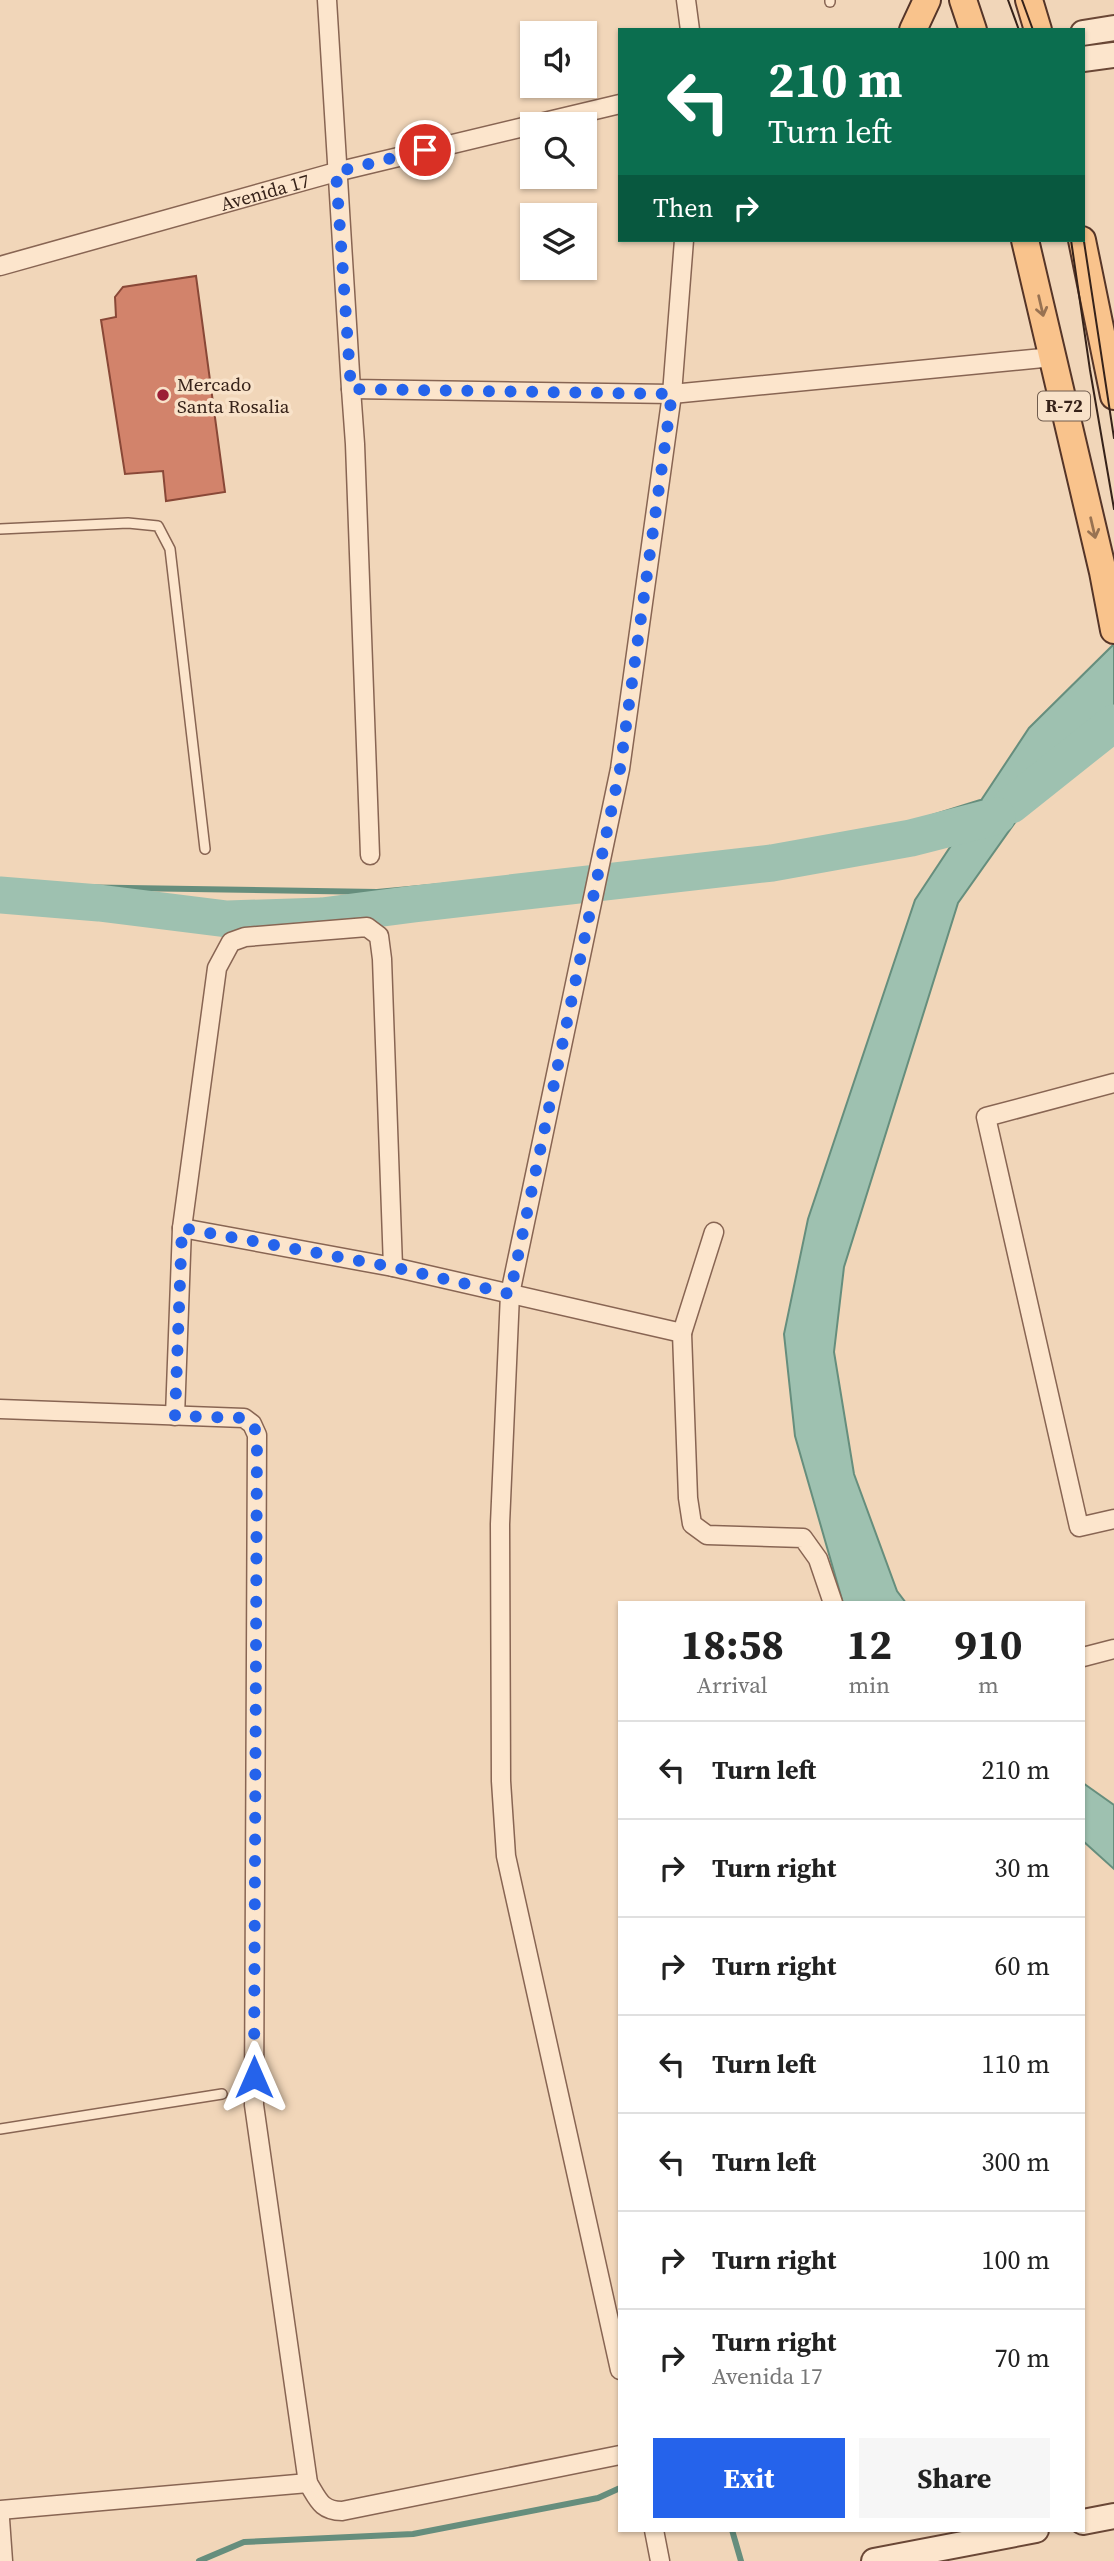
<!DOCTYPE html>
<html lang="en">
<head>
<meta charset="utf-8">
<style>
  :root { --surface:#fff; --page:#f6f6f6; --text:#222; --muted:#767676; --line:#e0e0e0; --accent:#2563eb }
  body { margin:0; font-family:"Source Serif 4",serif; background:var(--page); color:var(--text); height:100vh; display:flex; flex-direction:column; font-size:26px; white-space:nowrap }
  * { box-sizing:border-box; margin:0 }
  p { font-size:23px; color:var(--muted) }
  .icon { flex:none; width:38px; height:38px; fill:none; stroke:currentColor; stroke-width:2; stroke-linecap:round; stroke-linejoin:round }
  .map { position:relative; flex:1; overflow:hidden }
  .drawer { position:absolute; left:618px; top:1601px; width:467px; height:931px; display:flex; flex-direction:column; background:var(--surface); border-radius:0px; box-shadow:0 2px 5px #0004 }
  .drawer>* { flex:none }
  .hud { position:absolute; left:618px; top:28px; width:467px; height:214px; border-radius:0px; box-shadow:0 2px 5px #0004; background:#0b6e4f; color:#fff; overflow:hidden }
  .buttons { position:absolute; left:520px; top:21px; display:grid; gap:14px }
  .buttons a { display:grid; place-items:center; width:77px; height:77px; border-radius:0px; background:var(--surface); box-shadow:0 2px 5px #0004; font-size:35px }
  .pin { position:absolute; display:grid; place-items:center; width:60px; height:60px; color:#fff; margin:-30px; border:4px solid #fff; border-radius:50%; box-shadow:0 2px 7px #0007 }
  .me { position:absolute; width:77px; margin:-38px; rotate:0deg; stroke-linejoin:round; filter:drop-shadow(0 0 5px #0008) }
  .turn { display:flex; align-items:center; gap:24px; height:147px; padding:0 35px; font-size:32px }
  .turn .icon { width:91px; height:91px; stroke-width:2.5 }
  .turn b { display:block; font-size:49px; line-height:60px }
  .then { display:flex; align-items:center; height:66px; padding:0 35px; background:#0003; gap:14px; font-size:26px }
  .eta { display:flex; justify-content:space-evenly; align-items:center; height:119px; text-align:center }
  .eta b { font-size:42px; font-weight:700; line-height:49px }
  .button { display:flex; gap:14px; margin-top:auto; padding:14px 35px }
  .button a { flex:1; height:80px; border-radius:0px; background:var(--accent); color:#fff; font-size:28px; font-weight:700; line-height:80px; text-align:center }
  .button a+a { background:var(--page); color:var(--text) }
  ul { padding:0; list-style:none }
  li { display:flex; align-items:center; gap:21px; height:98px; padding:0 35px; border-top:2px solid var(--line) }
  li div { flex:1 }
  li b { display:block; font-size:26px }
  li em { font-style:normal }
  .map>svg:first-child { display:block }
  .water { fill:#9ec1b0; stroke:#668e7d; stroke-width:2 }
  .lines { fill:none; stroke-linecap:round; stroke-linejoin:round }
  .stream { stroke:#668e7d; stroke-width:6 }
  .river { stroke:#9ec1b0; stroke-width:37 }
  .building { fill:#d2836b; stroke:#894837; stroke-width:2 }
  .lane-casing { stroke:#886553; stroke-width:12 }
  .street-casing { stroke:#886553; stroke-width:21 }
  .secondary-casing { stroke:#6a4736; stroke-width:28 }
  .primary-casing { stroke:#553528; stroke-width:30 }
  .lane { stroke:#fce5cc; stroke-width:9 }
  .street { stroke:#fce5cc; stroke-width:18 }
  .secondary { stroke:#fce5cc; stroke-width:24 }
  .primary { stroke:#f9c38c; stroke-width:26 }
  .tram { stroke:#362219; stroke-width:2 }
  .oneway { stroke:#987252 }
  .route { stroke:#2563eb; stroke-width:12; stroke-dasharray:0 21.6 }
  .poi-dot { fill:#9c1e36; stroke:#f8e2c9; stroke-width:2.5 }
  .labels { text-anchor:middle; stroke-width:7; stroke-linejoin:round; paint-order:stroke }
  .shield { fill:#f8e2c9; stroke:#705c4e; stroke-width:2 }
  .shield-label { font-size:18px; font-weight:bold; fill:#362219 }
  .street-label { font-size:19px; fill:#362219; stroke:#f8e2c9 }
  .poi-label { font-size:19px; fill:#362219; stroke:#f8e2c9; text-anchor:start }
</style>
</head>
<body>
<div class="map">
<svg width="1114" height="2561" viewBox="0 0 1114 2561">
  <rect width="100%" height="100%" fill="#f1d6b9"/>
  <g class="water">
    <polygon points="1114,644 1114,737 1065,752 958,903 844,1267 834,1352 854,1474 897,1591 906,1603 843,1603 795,1436 784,1334 808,1219 915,900 1029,728"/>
    <polygon points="1083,1783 1114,1805 1114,1869 1083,1841"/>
  </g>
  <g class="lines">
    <g class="stream">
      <polyline points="0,886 377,892 601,871 865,838 980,802"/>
      <polyline points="732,2530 741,2561"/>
      <polyline points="199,2561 244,2542 413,2534 598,2498 620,2488"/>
    </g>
    <g class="river">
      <polyline points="1011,805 1114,723"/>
      <polyline points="0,895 99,903 227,919 322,916 414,904 772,863 911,838 997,816"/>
    </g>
  </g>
  <polygon class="building" points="196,276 225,492 166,501 163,471 125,474 101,320 116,317 115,297 123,287"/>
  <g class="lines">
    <defs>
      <g id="lane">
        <polyline points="830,0 830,2"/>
        <polyline points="0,529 128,523 158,526 170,549 205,849"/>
        <polyline points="0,2129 222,2094"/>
      </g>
      <g id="street">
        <polyline points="327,0 351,389 672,394 1053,357"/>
        <polyline points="686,0 690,30"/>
        <polyline points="536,124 620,104"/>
        <path id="s1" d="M0,266L336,172L532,125"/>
        <polyline points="351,389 355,444 370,855"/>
        <polyline points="1114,1083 986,1117 1079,1527 1114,1519"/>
        <polyline points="182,1228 393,1267 682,1333 688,1498 692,1524 707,1535 803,1538 818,1559 833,1603"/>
        <polyline points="682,1333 714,1232"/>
        <path d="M0,1409L244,1418L252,1424L257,1435L254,2105L308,2483C318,2499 321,2511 342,2511L620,2455"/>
        <polyline points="175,1416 182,1228 217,968 231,942 245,937 367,927 379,936 382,959 393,1267"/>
        <polyline points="1083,1657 1114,1649"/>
        <polyline points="620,2370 506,1856 501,1781 500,1524 510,1294 620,769 672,394 684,240"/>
        <polyline points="0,2510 308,2483"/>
        <polyline points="0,2519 3,2561"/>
        <polyline points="654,2530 660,2561"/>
      </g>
      <g id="secondary">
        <polyline points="1083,33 1114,28"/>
        <polyline points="1083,59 1114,55"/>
        <polyline points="1083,2522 1114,2516"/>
        <polyline points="874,2561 1036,2530"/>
      </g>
      <g id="primary">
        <polyline points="963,0 973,30"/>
        <polyline points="1029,0 1038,30"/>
        <polyline points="913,30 927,0"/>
        <polyline points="1025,240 1103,572 1114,630"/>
        <polyline points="1082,240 1114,396"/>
      </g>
    </defs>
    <use href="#lane" class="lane-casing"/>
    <use href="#street" class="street-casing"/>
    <use href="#secondary" class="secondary-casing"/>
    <use href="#primary" class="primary-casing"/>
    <use href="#lane" class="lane"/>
    <use href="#street" class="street"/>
    <use href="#secondary" class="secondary"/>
    <use href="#primary" class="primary"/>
    <g class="tram">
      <polyline points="1008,0 1019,30"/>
      <polyline points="1022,0 1033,30"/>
      <polyline points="1083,235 1114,438"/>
      <polyline points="1071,240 1090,370 1114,509"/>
    </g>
  </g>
  <defs><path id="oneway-shaft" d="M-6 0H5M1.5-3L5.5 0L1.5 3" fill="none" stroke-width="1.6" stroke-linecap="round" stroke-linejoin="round" transform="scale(1.75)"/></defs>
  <g class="oneway">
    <use href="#oneway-shaft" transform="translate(1041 306) rotate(77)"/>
    <use href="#oneway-shaft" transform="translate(1093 528) rotate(77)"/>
  </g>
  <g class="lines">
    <polyline class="route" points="254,2077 257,1435 253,1424 244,1418 175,1416 182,1228 393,1267 510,1294 620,769 672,394 351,389 336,172 425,150"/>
  </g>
  <circle class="poi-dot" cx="163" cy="395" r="7"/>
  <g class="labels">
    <rect class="shield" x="1038" y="391.5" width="52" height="29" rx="5"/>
    <g class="shield-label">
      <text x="1064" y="412">R-72</text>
    </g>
    <g class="street-label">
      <text dy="7" stroke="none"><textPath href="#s1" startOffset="275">Avenida 17</textPath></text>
    </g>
    <g class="poi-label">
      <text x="177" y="391">Mercado<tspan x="177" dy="22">Santa Rosalia</tspan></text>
    </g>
  </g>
</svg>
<div class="buttons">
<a><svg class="icon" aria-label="sound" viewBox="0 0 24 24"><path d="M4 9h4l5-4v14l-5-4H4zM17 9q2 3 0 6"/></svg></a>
<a><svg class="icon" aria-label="search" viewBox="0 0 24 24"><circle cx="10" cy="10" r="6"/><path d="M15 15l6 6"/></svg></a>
<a><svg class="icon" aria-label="layers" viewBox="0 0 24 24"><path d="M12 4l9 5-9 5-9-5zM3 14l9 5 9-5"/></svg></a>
</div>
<div class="pin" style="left:425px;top:150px;background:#d93025"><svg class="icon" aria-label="arrive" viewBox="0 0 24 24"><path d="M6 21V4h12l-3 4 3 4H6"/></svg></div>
<svg class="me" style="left:254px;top:2077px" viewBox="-20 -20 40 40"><path d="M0-17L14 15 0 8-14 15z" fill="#2563eb" stroke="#fff" stroke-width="4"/></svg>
<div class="hud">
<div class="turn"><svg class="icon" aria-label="left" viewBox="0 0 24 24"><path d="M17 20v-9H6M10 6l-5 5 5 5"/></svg><div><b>210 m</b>Turn left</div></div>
<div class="then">Then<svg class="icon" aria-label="right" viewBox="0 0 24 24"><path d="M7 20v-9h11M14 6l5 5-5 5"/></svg></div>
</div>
<section class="drawer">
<div class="eta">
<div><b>18:58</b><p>Arrival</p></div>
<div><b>12</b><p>min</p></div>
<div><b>910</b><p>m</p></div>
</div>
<ul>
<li><svg class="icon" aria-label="left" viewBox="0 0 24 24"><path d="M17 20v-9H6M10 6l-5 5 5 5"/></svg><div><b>Turn left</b></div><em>210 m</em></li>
<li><svg class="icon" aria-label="right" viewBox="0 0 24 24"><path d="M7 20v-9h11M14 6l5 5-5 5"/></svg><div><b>Turn right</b></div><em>30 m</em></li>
<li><svg class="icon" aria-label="right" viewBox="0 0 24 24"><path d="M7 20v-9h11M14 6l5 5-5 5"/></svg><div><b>Turn right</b></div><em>60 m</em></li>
<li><svg class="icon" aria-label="left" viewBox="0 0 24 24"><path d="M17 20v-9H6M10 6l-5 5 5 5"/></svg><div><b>Turn left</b></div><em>110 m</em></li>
<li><svg class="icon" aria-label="left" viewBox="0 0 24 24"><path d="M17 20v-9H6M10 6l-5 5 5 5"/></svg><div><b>Turn left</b></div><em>300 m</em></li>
<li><svg class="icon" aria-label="right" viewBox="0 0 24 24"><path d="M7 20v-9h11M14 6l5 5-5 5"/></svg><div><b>Turn right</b></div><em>100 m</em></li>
<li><svg class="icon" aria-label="right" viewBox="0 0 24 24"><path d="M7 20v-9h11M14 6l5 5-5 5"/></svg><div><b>Turn right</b><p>Avenida 17</p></div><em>70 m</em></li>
</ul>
<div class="button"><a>Exit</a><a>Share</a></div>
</section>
</div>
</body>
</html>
